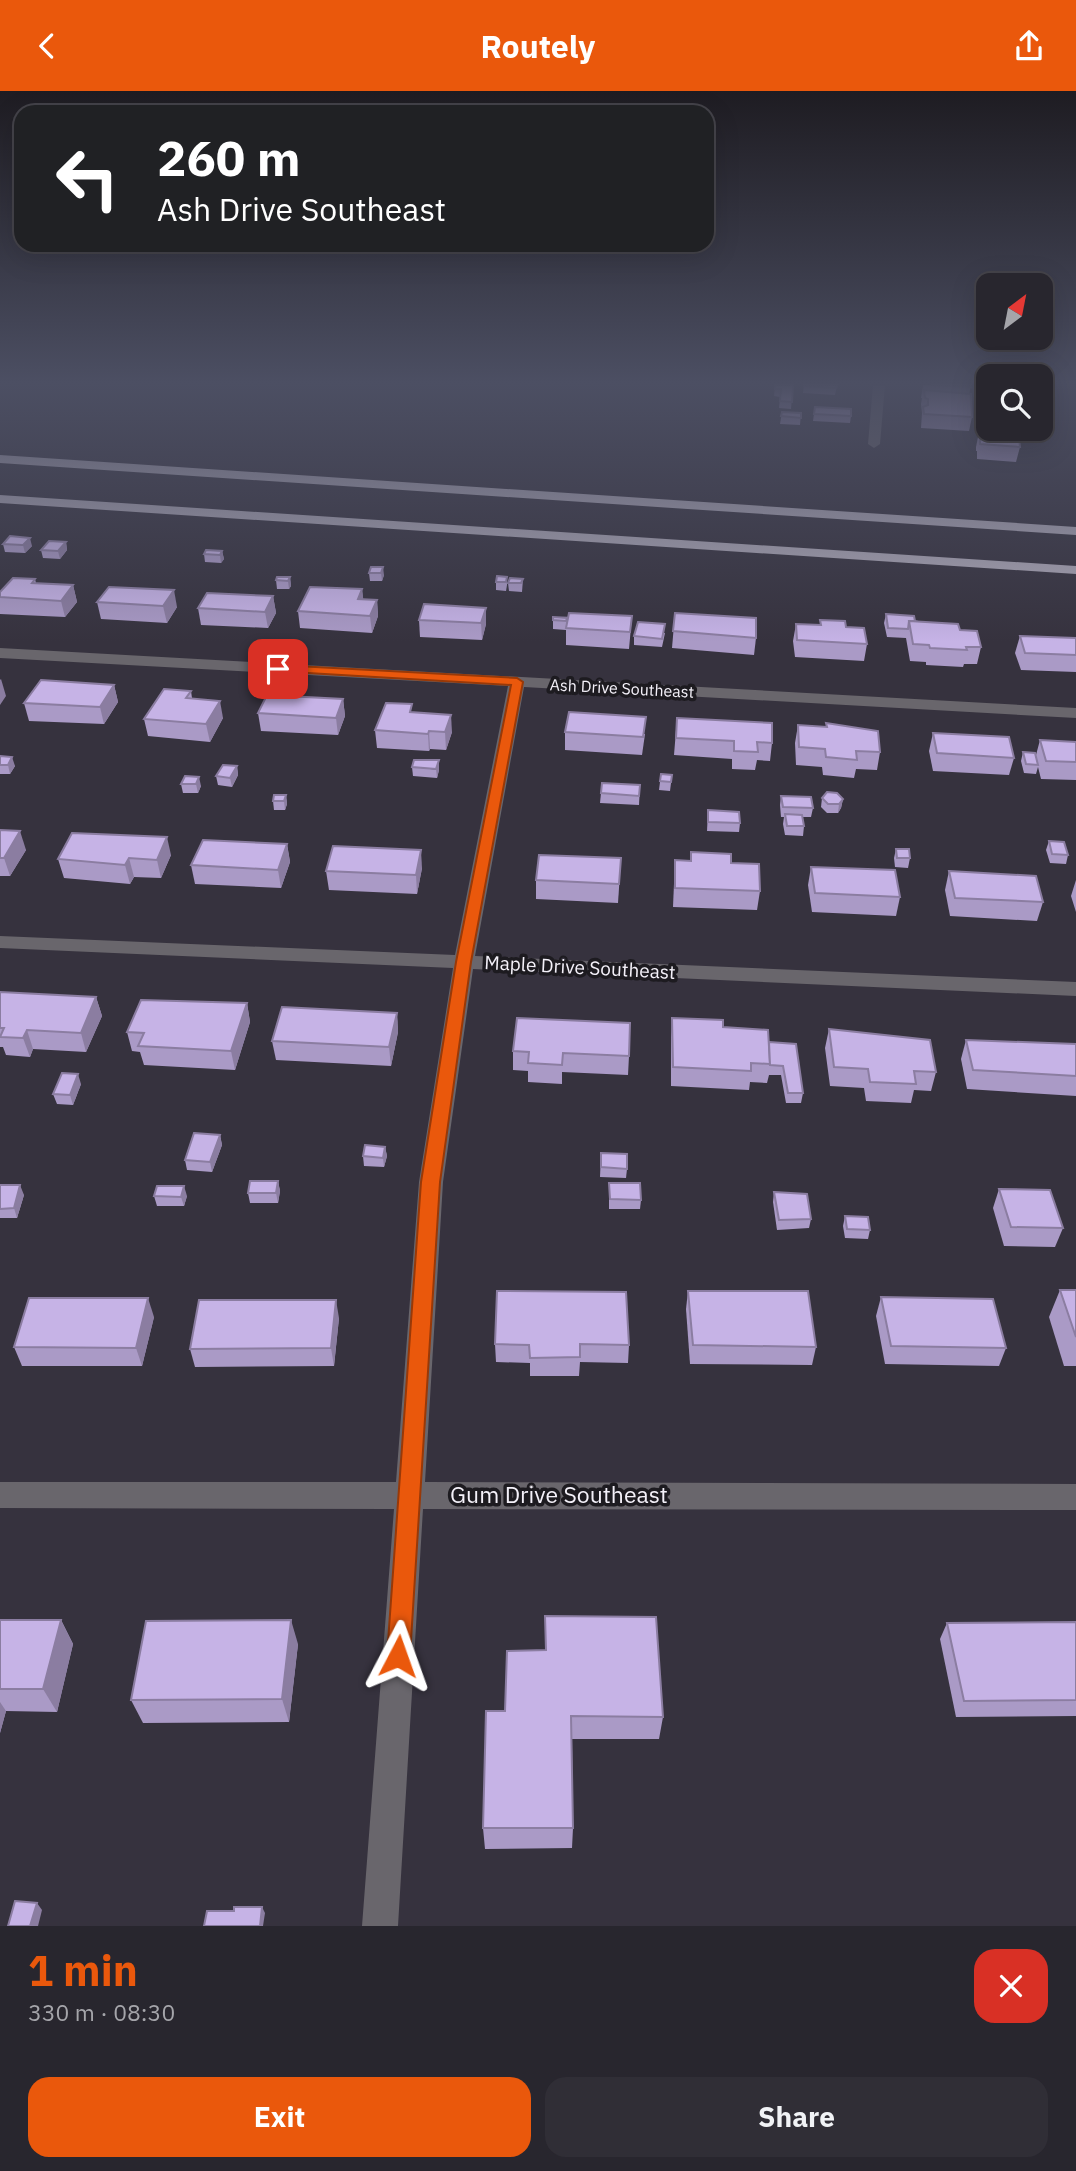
<!DOCTYPE html>
<html lang="en">
<head>
<meta charset="utf-8">
<style>
  :root { --surface:#28262e; --page:#302e36; --text:#f1f3f6; --muted:#a5a5aa; --line:#44434a; --accent:#ea580c }
  body { margin:0; font-family:"IBM Plex Sans",sans-serif; background:var(--page); color:var(--text); height:100vh; display:flex; flex-direction:column; font-size:26px; white-space:nowrap }
  * { box-sizing:border-box; margin:0 }
  p { font-size:23px; color:var(--muted) }
  .icon { flex:none; width:38px; height:38px; fill:none; stroke:currentColor; stroke-width:2; stroke-linecap:round; stroke-linejoin:round }
  .map { position:relative; height:1835px; overflow:hidden }
  .panel { display:flex; flex-direction:column; background:var(--surface); flex:1 }
  .panel>* { flex:none }
  .hud { position:absolute; left:14px; top:14px; width:700px; height:147px; border-radius:21px; box-shadow:0 7px 28px #0002,0 0 0 2px var(--line); background:#202124; color:#fff; overflow:hidden }
  .needle { width:46px; rotate:32deg }
  .controls { position:absolute; left:976px; top:182px; display:grid; gap:14px }
  .controls a { display:grid; place-items:center; width:77px; height:77px; border-radius:14px; background:var(--surface); box-shadow:0 7px 28px #0002,0 0 0 2px var(--line); font-size:35px }
  .pin { position:absolute; display:grid; place-items:center; width:60px; height:60px; color:#fff; margin:-30px; border-radius:14px; box-shadow:0 4px 10px #0006 }
  .me { position:absolute; width:77px; margin:-38px; rotate:4deg; stroke-linejoin:round; filter:drop-shadow(0 0 5px #0008) }
  .turn { display:flex; align-items:center; gap:24px; height:147px; padding:0 28px; font-size:32px }
  .turn .icon { width:91px; height:91px; stroke-width:2.5 }
  .turn b { display:block; font-size:49px; line-height:60px }
  .round { display:grid; place-items:center; flex:none; width:74px; height:74px; border-radius:21px; background:var(--page) }
  .head { display:flex; align-items:center; justify-content:space-between; height:119px; padding:0 28px }
  h1 { font-size:42px; font-weight:700; line-height:52px; color:var(--accent) }
  .action { display:flex; gap:14px; margin-top:auto; padding:14px 28px }
  .action a { flex:1; height:80px; border-radius:21px; background:var(--accent); color:#fff; font-size:28px; font-weight:700; line-height:80px; text-align:center }
  .action a+a { background:var(--page); color:var(--text) }
  header { display:flex; justify-content:space-between; align-items:center; height:91px; padding:0 28px; background:var(--accent); color:#fff; font-size:32px; font-weight:700 }
  .map>svg:first-child { display:block }
  .lines { fill:none; stroke-linecap:round; stroke-linejoin:round }
  .minor { fill:#69666c; fill-rule:evenodd }
  .highway { fill:#afaab8; fill-rule:evenodd }
  .wall { fill:#aa9ac6 }
  .shaded-wall { fill:#8b7da1 }
  .building { fill:#c6b3e6; stroke:#8b7da1; stroke-width:2 }
  .route { fill:#ea580c; stroke:#983908; stroke-width:2 }
  .labels { text-anchor:middle; stroke-width:7; stroke-linejoin:round; paint-order:stroke }
  .far-street-label { font-size:16px; fill:#f4f1f9; stroke:#1d1b20 }
  .street-label { font-size:19px; fill:#f4f1f9; stroke:#1d1b20 }
  .near-street-label { font-size:23px; fill:#f4f1f9; stroke:#1d1b20 }
</style>
</head>
<body>
<header><svg class="icon" aria-label="back" viewBox="0 0 24 24"><path d="M15 5l-7 7 7 7"/></svg>Routely<svg class="icon" aria-label="share" viewBox="0 0 24 24"><path d="M12 15V3M7 8l5-5 5 5M5 13v7h14v-7"/></svg></header>
<div class="map">
<svg width="1076" height="1835" viewBox="0 0 1076 1835">
  <rect width="100%" height="100%" fill="#36323e"/>
  <g class="lines">
    <g class="minor">
      <polygon points="873,294 885,294 880,353 874,357 868,353"/>
      <polygon points="0,557 1076,617 1076,627 524,596 475,865 1076,891 1076,905 473,878 443,1091 425,1391 1076,1393 1076,1419 423,1418 398,1835 362,1835 394,1418 0,1417 0,1391 396,1391 419,1091 453,877 0,857 0,845 455,864 508,595 0,567"/>
    </g>
    <g class="highway">
      <polygon points="0,364 1076,436 1076,444 0,372"/>
      <polygon points="0,404 1076,475 1076,483 0,412"/>
    </g>
  </g>
  <g class="wall">
    <polygon points="775,294 793,294 791,318 779,317 780,306 774,305"/>
    <polygon points="804,294 837,294 835,304 803,302"/>
    <polygon points="923,294 971,294 969,303 972,326 969,340 921,337 922,322 921,313 922,307 921,307"/>
    <polygon points="815,316 851,325 850,332 813,330"/>
    <polygon points="782,321 801,322 800,334 780,333"/>
    <polygon points="983,337 1020,356 1016,371 977,368 977,360 976,360 976,356 979,341 982,341"/>
    <polygon points="66,451 67,459 60,468 43,467 41,459"/>
    <polygon points="3,453 32,455 25,462 5,461"/>
    <polygon points="222,460 224,468 221,472 205,471 204,463"/>
    <polygon points="371,476 384,484 382,490 370,490 369,482"/>
    <polygon points="290,486 291,495 289,498 277,498 276,489"/>
    <polygon points="507,486 507,494 506,500 496,499 496,491"/>
    <polygon points="35,488 36,492 73,494 77,511 65,526 0,523 0,506"/>
    <polygon points="523,488 522,501 509,500 508,492"/>
    <polygon points="362,498 363,508 377,509 378,525 372,542 300,537 298,520"/>
    <polygon points="273,505 276,522 268,537 201,534 198,517"/>
    <polygon points="97,511 177,516 167,532 101,528"/>
    <polygon points="486,517 486,533 482,549 420,546 419,529"/>
    <polygon points="675,522 756,547 754,564 672,557"/>
    <polygon points="886,523 960,539 981,556 977,573 964,573 963,576 926,574 926,571 910,570 906,547 887,546 884,532"/>
    <polygon points="632,525 629,558 566,554 566,538 566,539 553,538 553,526"/>
    <polygon points="820,529 846,536 867,553 864,570 795,566 793,550 796,533 820,534"/>
    <polygon points="665,542 662,556 634,554 634,545"/>
    <polygon points="1020,545 1076,547 1076,581 1021,579 1015,562"/>
    <polygon points="114,594 118,611 104,633 29,630 24,612"/>
    <polygon points="191,600 192,607 223,627 210,651 148,645 144,628"/>
    <polygon points="343,608 345,625 338,644 261,640 258,622"/>
    <polygon points="413,621 452,641 446,659 430,658 429,660 377,657 375,639"/>
    <polygon points="677,627 772,652 770,670 757,669 755,679 732,678 732,668 674,664"/>
    <polygon points="826,632 880,661 877,679 856,678 854,687 823,684 822,676 796,674 795,652 798,634 826,636"/>
    <polygon points="565,641 645,643 642,664 565,659"/>
    <polygon points="933,642 1014,667 1009,684 933,680 929,660"/>
    <polygon points="1040,649 1076,651 1076,689 1041,688 1038,676 1036,683 1024,682 1021,670 1023,661 1036,664"/>
    <polygon points="0,665 15,675 10,683 0,683"/>
    <polygon points="237,675 238,684 232,696 218,694 216,685"/>
    <polygon points="412,676 439,679 437,687 413,685"/>
    <polygon points="661,683 672,684 670,700 659,699"/>
    <polygon points="185,685 201,695 198,702 183,702 181,693"/>
    <polygon points="640,694 639,714 600,712 601,702"/>
    <polygon points="286,704 287,713 285,719 274,719 273,710"/>
    <polygon points="781,705 813,717 811,726 802,726 804,735 803,745 785,744 783,733 784,726 781,726 780,714"/>
    <polygon points="822,707 843,708 841,717 838,722 827,722 821,716"/>
    <polygon points="708,719 740,732 739,741 707,740"/>
    <polygon points="0,739 26,759 10,785 0,785"/>
    <polygon points="1049,750 1068,764 1066,773 1050,772 1046,759"/>
    <polygon points="287,753 290,771 281,797 195,793 191,774"/>
    <polygon points="896,758 910,767 908,777 895,776 894,767"/>
    <polygon points="171,764 161,787 134,786 130,793 64,787 58,768"/>
    <polygon points="621,767 618,812 536,808 536,789"/>
    <polygon points="675,769 731,772 760,800 757,819 673,816"/>
    <polygon points="811,776 900,806 896,825 812,821 808,794"/>
    <polygon points="422,777 417,803 329,799 326,780"/>
    <polygon points="949,780 1043,811 1037,830 950,825 945,799"/>
    <polygon points="1076,789 1076,821 1071,805"/>
    <polygon points="0,901 96,906 102,925 86,961 33,958 30,966 6,964 3,956 0,956"/>
    <polygon points="247,912 250,931 235,979 144,974 140,961 132,960 127,941"/>
    <polygon points="397,922 398,941 391,975 276,969 272,950"/>
    <polygon points="672,927 723,936 769,951 803,1002 801,1012 786,1012 781,984 769,984 767,992 750,991 749,999 671,995 671,946"/>
    <polygon points="829,938 936,981 931,1000 914,999 911,1012 866,1010 864,997 830,995 825,957"/>
    <polygon points="966,949 1076,953 1076,1005 967,998 961,968"/>
    <polygon points="513,960 629,965 628,984 562,981 562,993 528,991 528,980 513,979"/>
    <polygon points="81,993 73,1014 57,1013 53,1003"/>
    <polygon points="220,1044 222,1054 212,1081 187,1079 185,1069"/>
    <polygon points="385,1056 387,1065 384,1076 364,1075 363,1065"/>
    <polygon points="601,1062 627,1078 626,1087 600,1086"/>
    <polygon points="278,1090 280,1100 278,1112 250,1112 248,1102"/>
    <polygon points="609,1092 641,1109 640,1118 609,1118"/>
    <polygon points="0,1094 24,1104 17,1127 0,1127"/>
    <polygon points="999,1098 1063,1137 1055,1156 1004,1155 993,1117"/>
    <polygon points="774,1101 811,1128 809,1137 777,1139 773,1111"/>
    <polygon points="154,1105 187,1105 184,1115 157,1115"/>
    <polygon points="845,1125 870,1139 868,1148 845,1147 843,1135"/>
    <polygon points="1060,1199 1076,1199 1076,1275 1064,1275 1049,1226"/>
    <polygon points="497,1200 629,1254 628,1272 580,1271 579,1285 530,1285 530,1272 496,1271 495,1253"/>
    <polygon points="688,1200 816,1256 812,1274 690,1273 686,1218"/>
    <polygon points="881,1206 1006,1257 999,1275 885,1273 876,1225"/>
    <polygon points="154,1226 142,1275 22,1275 14,1256"/>
    <polygon points="339,1227 334,1275 195,1276 190,1258"/>
    <polygon points="0,1529 61,1529 73,1553 57,1621 6,1620 0,1642"/>
    <polygon points="1076,1531 1076,1625 956,1626 940,1548 947,1532"/>
    <polygon points="298,1553 289,1631 143,1632 131,1609"/>
    <polygon points="545,1559 663,1626 659,1648 572,1648 573,1737 572,1757 485,1758 483,1737 505,1620"/>
  </g>
  <g class="shaded-wall">
    <polygon points="30,447 32,455 25,462 23,454"/>
    <polygon points="66,451 67,459 60,468 58,460"/>
    <polygon points="222,460 224,468 221,472 220,464"/>
    <polygon points="383,476 384,484 382,490 381,482"/>
    <polygon points="290,486 291,495 289,498 288,490"/>
    <polygon points="73,494 77,511 65,526 61,510"/>
    <polygon points="362,498 364,514 358,508"/>
    <polygon points="174,499 177,516 167,532 163,515"/>
    <polygon points="273,505 276,522 268,537 265,521"/>
    <polygon points="377,509 378,525 372,542 370,525"/>
    <polygon points="486,517 486,533 482,549 481,532"/>
    <polygon points="1,588 6,605 0,614 0,589"/>
    <polygon points="114,594 118,611 104,633 100,616"/>
    <polygon points="343,608 345,625 338,644 336,627"/>
    <polygon points="220,610 223,627 210,651 206,633"/>
    <polygon points="451,624 452,641 446,659 445,641"/>
    <polygon points="429,640 430,658 429,660 428,643"/>
    <polygon points="12,666 15,675 10,683 8,674"/>
    <polygon points="439,669 439,679 437,687 436,678"/>
    <polygon points="237,675 238,684 232,696 230,687"/>
    <polygon points="199,686 201,695 198,702 196,693"/>
    <polygon points="286,704 287,713 285,719 284,710"/>
    <polygon points="843,708 841,717 838,722 839,713"/>
    <polygon points="20,740 26,759 10,785 4,767"/>
    <polygon points="167,746 171,764 161,787 157,769"/>
    <polygon points="287,753 290,771 281,797 278,779"/>
    <polygon points="421,759 422,777 417,803 416,784"/>
    <polygon points="129,767 134,786 130,793 125,774"/>
    <polygon points="96,906 102,925 86,961 81,942"/>
    <polygon points="247,912 250,931 235,979 231,960"/>
    <polygon points="397,922 398,941 391,975 389,956"/>
    <polygon points="27,939 33,958 30,966 23,947"/>
    <polygon points="78,983 81,993 73,1014 70,1004"/>
    <polygon points="220,1044 222,1054 212,1081 210,1071"/>
    <polygon points="385,1056 387,1065 384,1076 383,1067"/>
    <polygon points="278,1090 280,1100 278,1112 276,1102"/>
    <polygon points="20,1094 24,1104 17,1127 14,1117"/>
    <polygon points="184,1095 187,1105 184,1115 181,1106"/>
    <polygon points="148,1207 154,1226 142,1275 136,1257"/>
    <polygon points="336,1209 339,1227 334,1275 331,1257"/>
    <polygon points="61,1529 73,1553 57,1621 43,1598"/>
    <polygon points="291,1529 298,1553 289,1631 282,1608"/>
    <polygon points="0,1611 6,1620 0,1642"/>
    <polygon points="37,1812 42,1819 38,1835 30,1835"/>
    <polygon points="262,1816 265,1822 263,1835 260,1835"/>
  </g>
  <g class="building">
    <polygon points="775,294 793,294 792,311 780,310 781,298 775,298"/>
    <polygon points="804,294 837,294 836,297 804,295"/>
    <polygon points="931,294 971,294 971,296"/>
    <polygon points="924,299 971,303 972,326 924,323 923,316 928,314 928,308 925,307"/>
    <polygon points="815,316 851,318 851,325 814,323"/>
    <polygon points="782,321 801,322 801,327 781,325"/>
    <polygon points="983,337 1018,340 1020,356 980,353 980,348 984,349 983,345 979,345 979,341 983,341"/>
    <polygon points="10,445 30,447 23,454 3,453"/>
    <polygon points="49,450 66,451 58,460 41,459"/>
    <polygon points="206,459 222,460 220,464 204,463"/>
    <polygon points="371,476 383,476 381,482 369,482"/>
    <polygon points="497,485 507,486 506,491 496,491"/>
    <polygon points="277,486 290,486 288,490 276,489"/>
    <polygon points="13,487 35,488 32,492 73,494 61,510 0,506 0,501"/>
    <polygon points="510,487 523,488 521,492 508,492"/>
    <polygon points="109,496 174,499 163,515 97,511"/>
    <polygon points="310,496 362,498 358,508 377,509 370,525 298,520"/>
    <polygon points="207,502 273,505 265,521 198,517"/>
    <polygon points="424,513 486,517 481,532 419,529"/>
    <polygon points="569,522 632,525 630,541 566,537"/>
    <polygon points="675,522 756,527 756,547 673,540"/>
    <polygon points="886,523 914,525 915,530 909,530 908,538 888,537"/>
    <polygon points="553,526 567,527 566,530 553,529"/>
    <polygon points="820,529 845,530 846,536 864,537 867,553 797,549 796,533 821,534"/>
    <polygon points="909,530 958,533 960,539 977,540 981,556 966,556 967,559 930,557 929,554 913,553"/>
    <polygon points="638,531 665,533 662,548 634,545"/>
    <polygon points="1020,545 1076,547 1076,564 1025,562"/>
    <polygon points="41,589 114,594 100,616 24,612"/>
    <polygon points="164,598 191,600 186,607 220,610 206,633 144,628"/>
    <polygon points="267,604 343,608 336,627 258,622"/>
    <polygon points="386,612 412,613 410,621 451,624 445,641 429,640 428,643 375,639"/>
    <polygon points="569,621 646,626 643,646 565,641"/>
    <polygon points="677,627 772,632 772,652 757,651 758,661 734,660 734,650 676,647"/>
    <polygon points="826,632 878,640 880,661 856,660 857,669 826,666 825,658 799,656 798,634 827,636"/>
    <polygon points="933,642 1009,646 1014,667 937,662"/>
    <polygon points="1040,649 1076,651 1076,671 1046,670"/>
    <polygon points="1023,661 1035,662 1038,674 1026,673"/>
    <polygon points="0,665 12,666 8,674 0,674"/>
    <polygon points="414,669 439,669 436,678 412,676"/>
    <polygon points="223,674 237,675 230,687 216,685"/>
    <polygon points="661,683 672,684 671,691 660,690"/>
    <polygon points="185,685 199,686 196,693 181,693"/>
    <polygon points="602,692 640,694 639,705 601,702"/>
    <polygon points="827,701 837,702 843,708 839,713 828,713 822,707"/>
    <polygon points="274,704 286,704 284,710 273,710"/>
    <polygon points="781,705 811,706 813,717 783,716"/>
    <polygon points="708,719 739,721 740,732 708,731"/>
    <polygon points="785,723 802,724 804,735 787,735"/>
    <polygon points="0,739 20,740 4,767 0,767"/>
    <polygon points="72,742 167,746 157,769 129,767 125,774 58,768"/>
    <polygon points="203,749 287,753 278,779 191,774"/>
    <polygon points="1049,750 1064,751 1068,764 1052,763"/>
    <polygon points="333,755 421,759 416,784 326,780"/>
    <polygon points="896,758 909,758 910,767 897,767"/>
    <polygon points="691,761 731,763 731,772 759,773 760,800 675,797 675,769 691,770"/>
    <polygon points="539,764 621,767 619,793 536,789"/>
    <polygon points="811,776 895,779 900,806 815,802"/>
    <polygon points="949,780 1036,785 1043,811 955,807"/>
    <polygon points="0,901 96,906 81,942 27,939 23,947 0,946 4,937 0,937"/>
    <polygon points="141,909 247,912 231,960 138,955 144,942 127,941"/>
    <polygon points="282,916 397,922 389,956 272,950"/>
    <polygon points="517,927 630,932 629,965 563,962 562,974 528,972 529,961 513,960"/>
    <polygon points="672,927 723,929 723,936 768,939 770,973 751,972 751,980 673,976"/>
    <polygon points="829,938 930,949 936,981 914,980 916,993 870,991 868,978 834,976"/>
    <polygon points="966,949 1076,953 1076,985 973,979"/>
    <polygon points="769,951 796,953 803,1002 788,1002 783,975 770,974"/>
    <polygon points="62,982 78,983 70,1004 53,1003"/>
    <polygon points="194,1042 220,1044 210,1071 185,1069"/>
    <polygon points="365,1054 385,1056 383,1067 363,1065"/>
    <polygon points="601,1062 627,1063 627,1078 601,1076"/>
    <polygon points="250,1090 278,1090 276,1102 248,1102"/>
    <polygon points="609,1092 640,1092 641,1109 610,1108"/>
    <polygon points="0,1094 20,1094 14,1117 0,1118"/>
    <polygon points="157,1095 184,1095 181,1106 154,1105"/>
    <polygon points="999,1098 1050,1099 1063,1137 1011,1136"/>
    <polygon points="774,1101 807,1103 811,1128 779,1129"/>
    <polygon points="845,1125 868,1126 870,1139 847,1138"/>
    <polygon points="1060,1199 1076,1199 1076,1246"/>
    <polygon points="497,1200 626,1201 629,1254 580,1253 580,1266 530,1267 529,1254 495,1253"/>
    <polygon points="688,1200 808,1200 816,1256 693,1254"/>
    <polygon points="881,1206 993,1208 1006,1257 891,1255"/>
    <polygon points="29,1207 148,1207 136,1257 14,1256"/>
    <polygon points="199,1209 336,1209 331,1257 190,1258"/>
    <polygon points="545,1525 656,1526 663,1626 571,1625 573,1737 483,1737 486,1620 505,1620 507,1560 546,1559"/>
    <polygon points="0,1529 61,1529 43,1598 0,1598"/>
    <polygon points="291,1529 282,1608 131,1609 146,1530"/>
    <polygon points="1076,1531 1076,1609 964,1610 947,1532"/>
    <polygon points="15,1810 37,1812 30,1835 8,1835"/>
    <polygon points="234,1816 262,1816 260,1835 204,1835 207,1820 234,1820"/>
  </g>
  <linearGradient id="sky" x2="0" y2="1"><stop stop-color="#1e1c22"/><stop offset="0.53" stop-color="#4c4f63"/><stop offset="1" stop-color="#4c4f63" stop-opacity="0"/></linearGradient>
  <rect width="1076" height="551" fill="url(#sky)"/>
  <polygon class="route" points="278,574 517,587 523,591 471,871 440,1091 410,1565 407,1574 398,1577 390,1574 387,1565 421,1091 456,871 511,594 274,580 274,575"/>
  <g class="labels">
    <g class="far-street-label">
      <text transform="translate(622 597) rotate(3)" y="6">Ash Drive Southeast</text>
    </g>
    <g class="street-label">
      <text transform="translate(580 876) rotate(3)" y="7">Maple Drive Southeast</text>
    </g>
    <g class="near-street-label">
      <text x="559" y="1412">Gum Drive Southeast</text>
    </g>
  </g>
</svg>
<div class="controls">
<a><svg class="needle" viewBox="-14 -14 28 28"><path d="M0-13l5 13h-10z" fill="#e53935"/><path d="M0 13l5-13h-10z" fill="#a5a5aa"/></svg></a>
<a><svg class="icon" aria-label="search" viewBox="0 0 24 24"><circle cx="10" cy="10" r="6"/><path d="M15 15l6 6"/></svg></a>
</div>
<div class="pin" style="left:278px;top:578px;background:#d93025"><svg class="icon" aria-label="arrive" viewBox="0 0 24 24"><path d="M6 21V4h12l-3 4 3 4H6"/></svg></div>
<svg class="me" style="left:398px;top:1565px" viewBox="-20 -20 40 40"><path d="M0-17L14 15 0 8-14 15z" fill="#ea580c" stroke="#fff" stroke-width="4"/></svg>
<div class="hud">
<div class="turn"><svg class="icon" aria-label="left" viewBox="0 0 24 24"><path d="M17 20v-9H6M10 6l-5 5 5 5"/></svg><div><b>260 m</b>Ash Drive Southeast</div></div>
</div>
</div>
<section class="panel">
<div class="head"><div><h1>1 min</h1><p>330 m · 08:30</p></div><a class="round" style="background:#d93025;color:#fff"><svg class="icon" aria-label="close" viewBox="0 0 24 24"><path d="M6 6l12 12M18 6L6 18"/></svg></a></div>
<div class="action"><a>Exit</a><a>Share</a></div>
</section>
</body>
</html>
